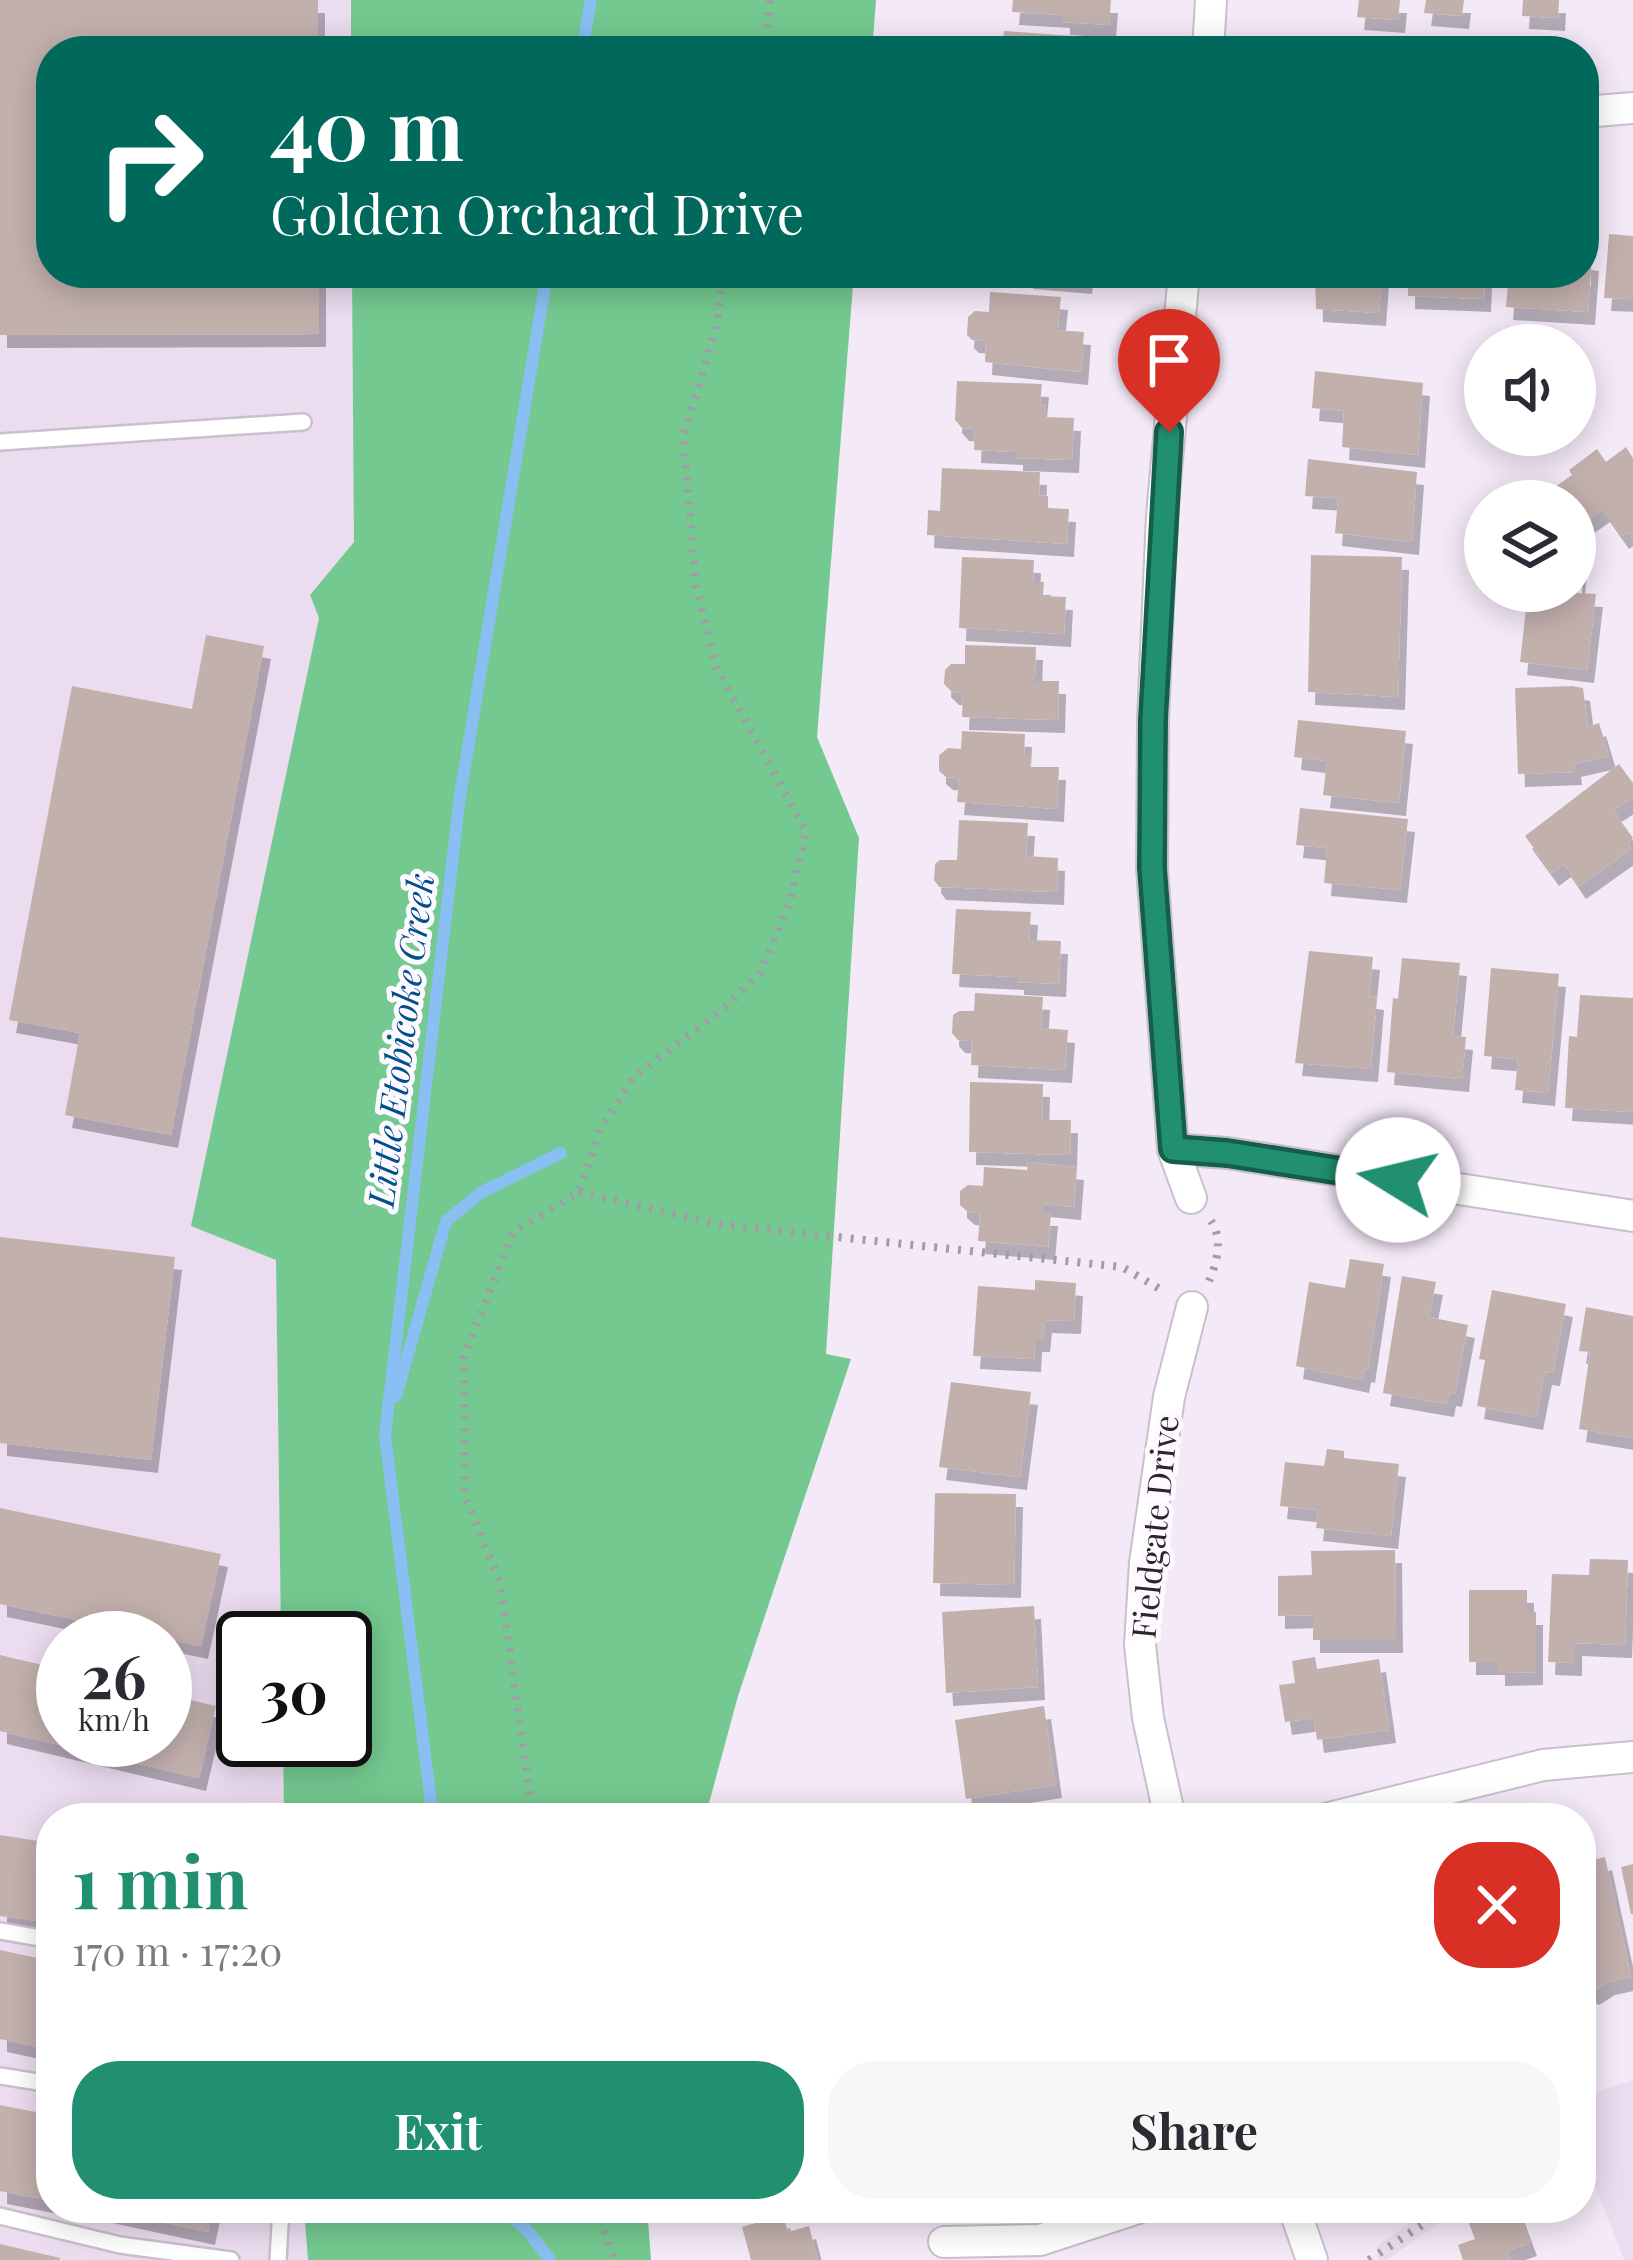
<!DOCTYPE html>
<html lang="en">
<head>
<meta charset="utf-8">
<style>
  :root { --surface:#fff; --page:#f7f7f7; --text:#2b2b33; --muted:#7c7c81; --accent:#219071 }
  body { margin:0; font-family:"Playfair Display",serif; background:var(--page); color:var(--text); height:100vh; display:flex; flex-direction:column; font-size:45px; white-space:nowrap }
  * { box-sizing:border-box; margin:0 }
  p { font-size:39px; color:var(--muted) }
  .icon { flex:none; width:66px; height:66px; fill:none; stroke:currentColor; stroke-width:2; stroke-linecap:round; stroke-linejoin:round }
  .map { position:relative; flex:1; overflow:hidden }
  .panel { position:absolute; left:36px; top:1803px; width:1560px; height:420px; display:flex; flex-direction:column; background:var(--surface); border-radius:48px; box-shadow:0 6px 30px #0003 }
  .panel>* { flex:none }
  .hud { position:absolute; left:36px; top:36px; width:1563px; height:252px; border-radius:48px; box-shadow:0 6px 30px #0003; background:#00695c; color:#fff; overflow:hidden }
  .tools { position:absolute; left:1464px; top:324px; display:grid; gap:24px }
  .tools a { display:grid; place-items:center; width:132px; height:132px; border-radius:50%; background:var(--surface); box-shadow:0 6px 30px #0003; font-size:60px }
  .speed { position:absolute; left:36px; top:1611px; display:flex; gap:24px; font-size:60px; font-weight:700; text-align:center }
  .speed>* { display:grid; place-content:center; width:156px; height:156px; border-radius:50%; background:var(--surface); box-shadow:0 6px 30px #0003; line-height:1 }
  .speed small { font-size:30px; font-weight:400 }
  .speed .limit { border:6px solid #111; border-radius:18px; background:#fff; color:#111 }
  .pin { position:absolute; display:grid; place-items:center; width:102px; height:102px; color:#fff; margin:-123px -51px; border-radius:50% 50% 50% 0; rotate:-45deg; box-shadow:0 0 12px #0007 }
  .pin .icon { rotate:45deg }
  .me { position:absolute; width:132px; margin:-66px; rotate:279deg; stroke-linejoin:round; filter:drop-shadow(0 0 9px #0008) }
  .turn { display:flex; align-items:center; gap:42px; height:252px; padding:0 36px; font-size:54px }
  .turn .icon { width:156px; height:156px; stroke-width:2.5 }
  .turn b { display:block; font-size:84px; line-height:102px }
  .round { display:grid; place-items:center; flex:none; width:126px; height:126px; border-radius:48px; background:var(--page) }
  .head { display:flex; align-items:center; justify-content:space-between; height:204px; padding:0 36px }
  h1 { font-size:72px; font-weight:700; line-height:90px; color:var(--accent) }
  .button { display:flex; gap:24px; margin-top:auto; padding:24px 36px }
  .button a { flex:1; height:138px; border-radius:48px; background:var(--accent); color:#fff; font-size:48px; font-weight:700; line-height:138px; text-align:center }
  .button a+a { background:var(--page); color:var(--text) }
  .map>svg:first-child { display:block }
  .built { fill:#ecdcf0; fill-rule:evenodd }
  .forest { fill:#74c990 }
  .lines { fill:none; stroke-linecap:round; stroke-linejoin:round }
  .stream { stroke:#8abff4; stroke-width:12 }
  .building { fill:#c2b0ad; filter:url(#shadow) }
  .lane-casing { stroke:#cabfcc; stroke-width:20 }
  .street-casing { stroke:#cabfcc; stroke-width:34 }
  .path { stroke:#a39ba5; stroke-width:8; stroke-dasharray:3 9; stroke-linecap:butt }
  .lane { stroke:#fff; stroke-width:15 }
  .street { stroke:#fff; stroke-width:30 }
  .route-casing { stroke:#155e49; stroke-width:30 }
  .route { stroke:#219071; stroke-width:21 }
  .labels { text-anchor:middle; stroke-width:10; stroke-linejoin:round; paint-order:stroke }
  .street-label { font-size:33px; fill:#2a262b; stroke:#fef9ff }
  .water-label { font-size:36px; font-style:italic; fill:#00508b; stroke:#fef9ff }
</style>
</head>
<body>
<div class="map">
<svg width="1633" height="2260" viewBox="0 0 1633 2260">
  <defs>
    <filter id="shadow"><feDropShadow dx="7" dy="13" stdDeviation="0" flood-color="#0004"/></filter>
  </defs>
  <rect width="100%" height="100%" fill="#f4e9f7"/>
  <g class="built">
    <path d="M0,0H364L363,51H51V273H359L354,542L310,595L319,618L276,1260L281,1638H243V1740H283L284,1818H51V2208H304L308,2260H0ZM63,1638H165V1740H63Z"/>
    <polygon points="1633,2080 1633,2260 1624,2260 1581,2150 1581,2102 1594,2093"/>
    <polygon points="1431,2208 1461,2208 1387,2260 1378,2260 1377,2246"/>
  </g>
  <g class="forest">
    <polygon points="351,0 876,0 872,51 351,51"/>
    <polygon points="352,273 854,273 817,737 859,838 826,1354 851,1359 738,1696 705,1818 284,1818 283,1740 345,1740 345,1638 281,1638 276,1260 191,1226 319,618 310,595 354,542"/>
    <polygon points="304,2208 647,2208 651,2260 308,2260"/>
  </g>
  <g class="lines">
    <g class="stream">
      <polyline points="582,51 591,0"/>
      <polyline points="396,1396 446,1221 482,1192 561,1153"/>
      <polyline points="433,1818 385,1435 460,796 547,273"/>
      <polyline points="500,2208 527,2230 550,2260"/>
    </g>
  </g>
  <g class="building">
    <polygon points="0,0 318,0 318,51 51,51 51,273 319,273 319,334 0,335"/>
    <polygon points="1013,0 1111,0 1109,25 1063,22 1063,15 1012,12"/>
    <polygon points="1359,0 1400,0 1398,20 1357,17"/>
    <polygon points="1426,0 1464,0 1462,16 1424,13"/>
    <polygon points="1523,0 1559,0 1558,18 1522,16"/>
    <polygon points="1004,31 1074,36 1073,51 1002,51"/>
    <polygon points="1609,234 1633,236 1633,299 1604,298"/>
    <polygon points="1584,257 1592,258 1588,312 1506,307 1509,273 1584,273"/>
    <polygon points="1026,273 1086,273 1085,281 1026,276"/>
    <polygon points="1315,273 1382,273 1379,313 1316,309"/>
    <polygon points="1408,273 1485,273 1484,299 1408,296"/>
    <polygon points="990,292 1061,297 1058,327 1055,330 1084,332 1081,372 985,362 986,341 972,340 967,335 968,317 975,311 989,312"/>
    <polygon points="1315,371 1423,383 1418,455 1342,447 1344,411 1312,408"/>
    <polygon points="957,381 1042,384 1040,405 1046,406 1046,417 1074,418 1072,460 1016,458 1016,452 974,450 975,429 962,428 955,420"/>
    <polygon points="1626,447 1633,458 1633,540 1628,532 1622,536 1603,509 1582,524 1575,514 1575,501 1565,501 1555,487 1572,475 1569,470 1597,449 1606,462"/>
    <polygon points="1308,459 1417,472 1412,542 1335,533 1338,498 1305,496"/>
    <polygon points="942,468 1040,472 1039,495 1048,496 1048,508 1069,509 1067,544 927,535 928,510 940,511"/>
    <polygon points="1575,551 1581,552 1578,582 1575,582"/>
    <polygon points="1311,555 1402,557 1398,697 1308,692"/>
    <polygon points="962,557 1034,560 1033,582 1044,582 1043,596 1066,597 1064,634 959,628"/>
    <polygon points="1528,591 1596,594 1587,670 1520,662"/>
    <polygon points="206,635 264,646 171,1135 65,1115 80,1033 9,1020 72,686 192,709"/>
    <polygon points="965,645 1036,647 1035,677 1031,681 1059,681 1058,720 962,717 963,693 952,692 944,684 945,670 951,664 965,664"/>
    <polygon points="1572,686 1583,688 1588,727 1599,723 1609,756 1574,764 1575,772 1518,774 1515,688"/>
    <polygon points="1298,720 1406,731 1399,803 1323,795 1327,761 1294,757"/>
    <polygon points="962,731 1025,734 1024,755 1031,755 1030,767 1059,767 1057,809 957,802 959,778 946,777 939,771 939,755 948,748 961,749"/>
    <polygon points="1619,764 1633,783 1633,797 1613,810 1633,838 1628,845 1631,849 1579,886 1564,864 1552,873 1525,836"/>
    <polygon points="1300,808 1408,819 1400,890 1324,883 1327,848 1296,845"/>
    <polygon points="959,820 1028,823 1026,856 1058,858 1057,892 939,887 934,880 935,864 940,860 957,860"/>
    <polygon points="956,909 1031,912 1029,940 1061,941 1059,984 1017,982 1017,977 952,974"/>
    <polygon points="1309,951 1373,957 1369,996 1377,997 1371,1069 1295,1063"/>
    <polygon points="1402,958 1460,963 1453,1036 1466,1037 1462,1079 1387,1072 1393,998 1398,999"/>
    <polygon points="1491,968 1559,974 1548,1093 1515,1090 1518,1059 1484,1056"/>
    <polygon points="975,993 1043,997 1041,1028 1068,1030 1065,1070 971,1065 972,1041 958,1040 952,1033 953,1015 959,1011 974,1011"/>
    <polygon points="1580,995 1633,998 1633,1112 1565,1108 1569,1036 1577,1037"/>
    <polygon points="970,1082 1043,1084 1042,1120 1071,1120 1070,1155 969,1152"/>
    <polygon points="1028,1162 1077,1167 1074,1207 1043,1204 1043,1213 1051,1213 1048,1247 978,1241 980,1213 968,1212 960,1205 960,1191 968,1185 983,1186 984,1167 1027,1170"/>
    <polygon points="0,1237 175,1257 151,1460 0,1443"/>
    <polygon points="1350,1259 1384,1264 1368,1370 1364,1369 1362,1380 1296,1366 1309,1282 1345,1288"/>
    <polygon points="1402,1276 1436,1282 1429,1317 1468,1325 1455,1394 1449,1393 1447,1404 1383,1393"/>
    <polygon points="1035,1280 1076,1283 1074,1321 1045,1320 1043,1339 1035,1339 1034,1359 973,1356 978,1286 1035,1290"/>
    <polygon points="1492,1290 1566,1304 1553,1373 1545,1372 1536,1417 1477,1406 1485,1360 1479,1359"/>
    <polygon points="1586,1307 1633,1316 1633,1438 1579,1429 1590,1352 1579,1351"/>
    <polygon points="951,1382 1031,1392 1020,1477 939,1467"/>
    <polygon points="1327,1449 1344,1451 1344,1458 1399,1464 1391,1536 1316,1528 1318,1510 1280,1506 1285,1462 1324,1466"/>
    <polygon points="935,1493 1016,1494 1014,1585 933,1583"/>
    <polygon points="0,1508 221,1554 201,1646 0,1604"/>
    <polygon points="1395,1550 1396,1640 1313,1640 1313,1615 1278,1616 1278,1576 1312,1575 1311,1551"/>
    <polygon points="1590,1559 1628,1560 1625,1645 1575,1643 1575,1663 1548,1662 1552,1574 1589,1575"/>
    <polygon points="1469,1590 1527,1590 1527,1612 1536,1612 1536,1672 1498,1673 1498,1662 1469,1662"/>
    <polygon points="1034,1606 1038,1687 946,1693 942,1612"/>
    <polygon points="0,1655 63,1670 63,1740 165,1740 165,1694 216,1706 199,1778 0,1731"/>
    <polygon points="1315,1657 1317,1669 1379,1659 1389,1730 1317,1740 1314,1718 1285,1722 1279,1685 1295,1683 1292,1661"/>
    <polygon points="1044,1706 1055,1785 966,1799 955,1720"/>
    <polygon points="0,1835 51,1843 51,1923 0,1916"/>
    <polygon points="1605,1857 1631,1977 1608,1982 1592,1992 1582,1987 1581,1982 1581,1863"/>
    <polygon points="1633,1864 1633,1914 1631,1914 1621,1867"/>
    <polygon points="0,1950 51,1961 51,2050 0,2039"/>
    <polygon points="0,2105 51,2115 51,2201 0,2191"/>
    <polygon points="96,2208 213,2208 208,2232"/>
    <polygon points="1463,2208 1517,2208 1530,2243 1507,2251 1510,2260 1463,2260 1458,2245 1475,2239"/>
    <polygon points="783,2215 788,2232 809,2226 818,2260 751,2260 742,2227"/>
    <polygon points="0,2244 60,2258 60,2260 0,2260"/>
  </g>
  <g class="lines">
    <defs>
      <g id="lane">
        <polyline points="0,442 303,422"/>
        <polyline points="0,1931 51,1940"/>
        <polyline points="0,2076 51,2084"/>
        <polyline points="0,2216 120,2245 231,2260"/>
        <polyline points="278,2260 281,2208"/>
      </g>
      <g id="street">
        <polyline points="1208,51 1211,0"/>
        <polyline points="1584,112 1633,108"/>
        <polyline points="1184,273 1162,515 1153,719 1152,869 1173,1149 1191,1198"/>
        <polyline points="1173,1149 1227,1153 1633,1216"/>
        <polyline points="1170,1818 1148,1718 1140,1645 1145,1563 1169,1397 1192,1307"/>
        <polyline points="1329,1818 1543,1765 1633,1757"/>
        <polyline points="1294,2208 1312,2260"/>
        <polyline points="944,2242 1040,2240 1138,2208"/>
      </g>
    </defs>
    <use href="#lane" class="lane-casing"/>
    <use href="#street" class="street-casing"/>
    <g class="path">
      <polyline points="763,51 771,0"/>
      <polyline points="579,1192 724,1225 1122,1267 1165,1292"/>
      <path d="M1209,1281C1217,1263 1223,1238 1211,1221"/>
      <polyline points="533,1818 500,1582 465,1496 464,1357 513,1232 579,1192 600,1130 633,1078 729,1004 760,973 790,901 806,831 717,669 696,587 683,437 716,328 723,273"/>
      <polyline points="598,2208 614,2260"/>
      <polyline points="1369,2260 1448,2208"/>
    </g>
    <use href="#lane" class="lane"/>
    <use href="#street" class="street"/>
  </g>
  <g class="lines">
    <defs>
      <polyline id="route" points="1169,432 1153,719 1152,868 1173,1149 1227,1153 1398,1180"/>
    </defs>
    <use href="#route" class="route-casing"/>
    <use href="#route" class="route"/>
  </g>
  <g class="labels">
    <g class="street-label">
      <text transform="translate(1155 1527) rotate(-84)" y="12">Fieldgate Drive</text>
    </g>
    <g class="water-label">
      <text transform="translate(401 1040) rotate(-83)" y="13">Little Etobicoke Creek</text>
    </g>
  </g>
</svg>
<div class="tools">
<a><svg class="icon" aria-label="sound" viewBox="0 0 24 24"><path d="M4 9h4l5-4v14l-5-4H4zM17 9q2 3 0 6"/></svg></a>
<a><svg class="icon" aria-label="layers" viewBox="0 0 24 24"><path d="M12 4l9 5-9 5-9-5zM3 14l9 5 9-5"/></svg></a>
</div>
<div class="speed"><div>26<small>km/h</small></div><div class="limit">30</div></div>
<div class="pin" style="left:1169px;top:432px;background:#d93025"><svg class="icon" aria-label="arrive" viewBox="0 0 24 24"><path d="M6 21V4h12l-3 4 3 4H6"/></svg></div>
<svg class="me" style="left:1398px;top:1180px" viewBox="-20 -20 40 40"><circle r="19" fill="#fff"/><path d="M0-13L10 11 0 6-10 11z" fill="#219071"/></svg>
<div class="hud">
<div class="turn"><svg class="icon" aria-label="right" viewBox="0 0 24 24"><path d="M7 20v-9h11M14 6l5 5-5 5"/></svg><div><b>40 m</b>Golden Orchard Drive</div></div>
</div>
<section class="panel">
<div class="head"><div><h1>1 min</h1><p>170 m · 17:20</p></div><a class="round" style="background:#d93025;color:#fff"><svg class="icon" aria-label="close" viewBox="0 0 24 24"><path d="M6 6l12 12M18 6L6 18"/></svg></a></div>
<div class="button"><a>Exit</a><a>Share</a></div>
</section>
</div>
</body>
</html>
